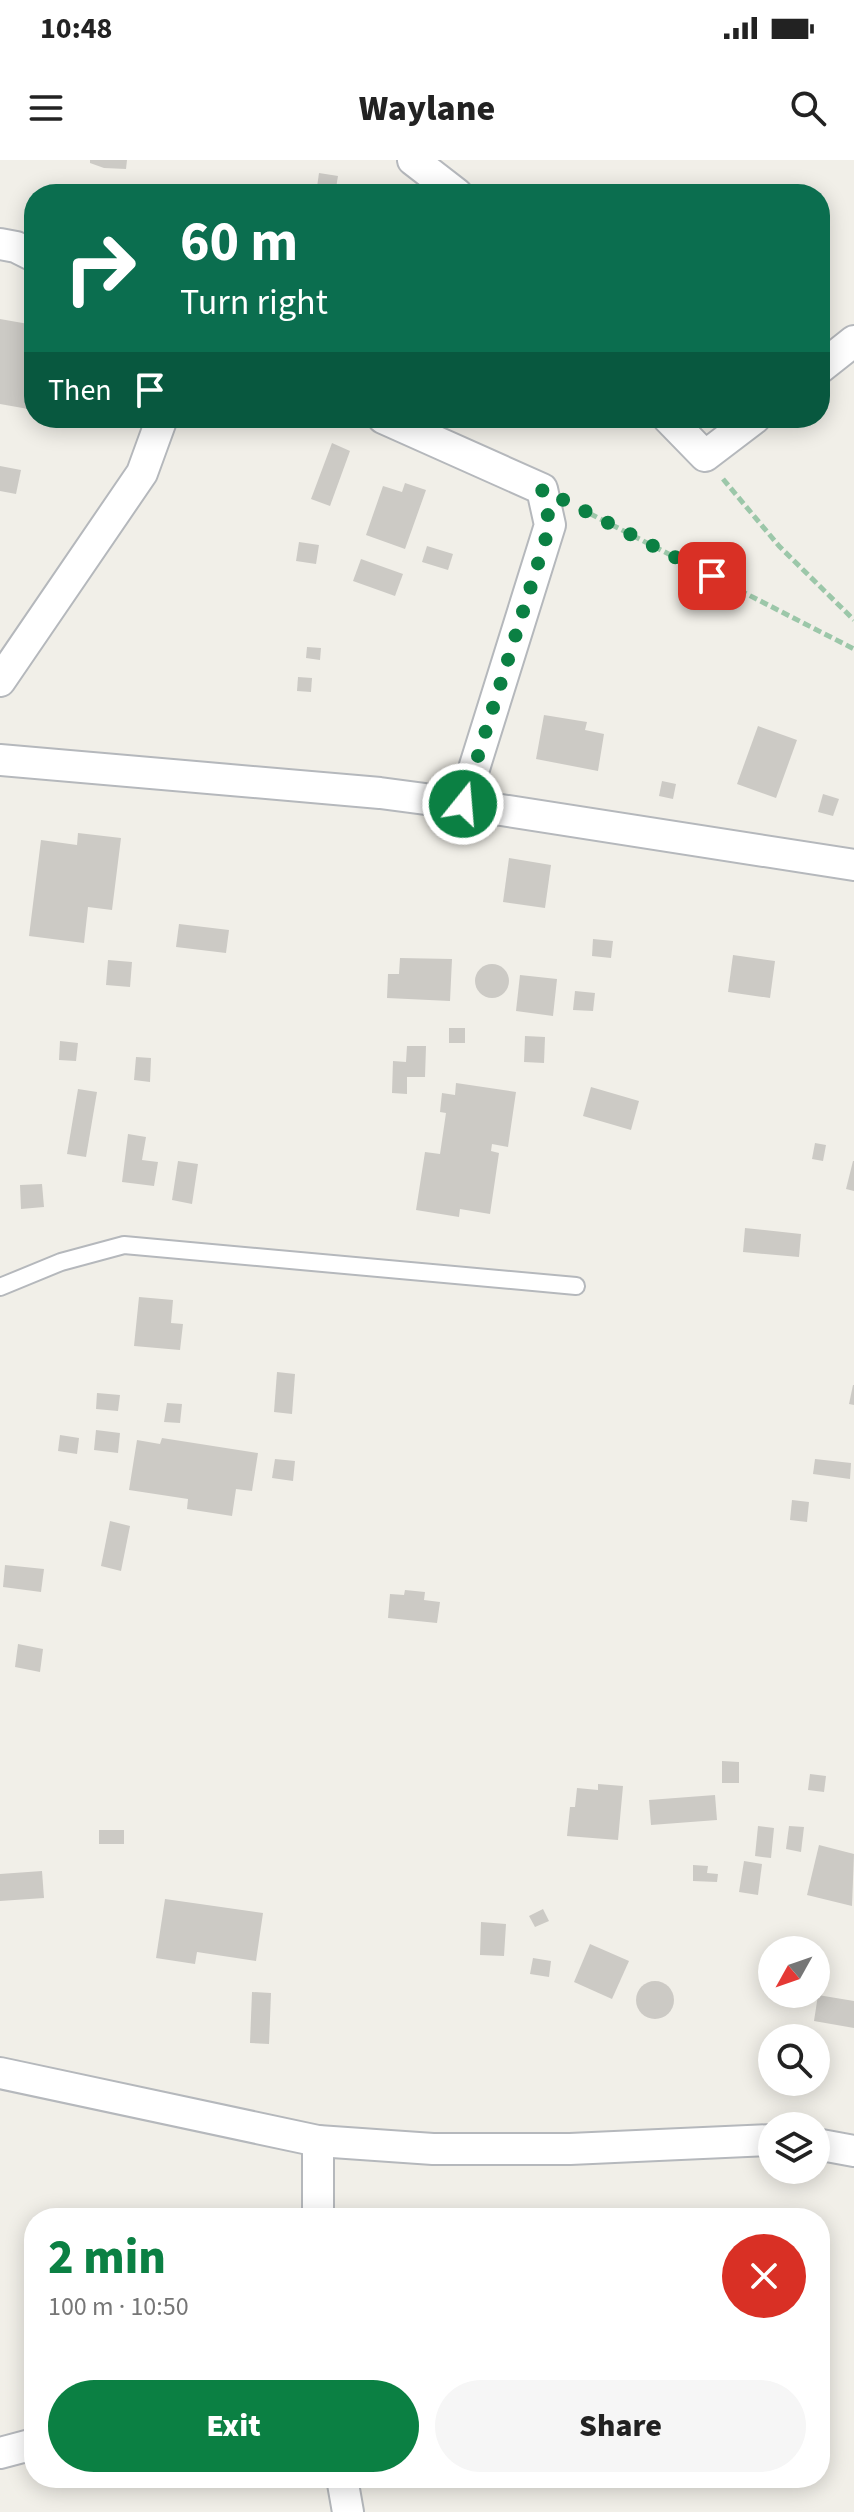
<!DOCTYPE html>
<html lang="en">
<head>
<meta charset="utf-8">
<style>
  :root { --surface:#fff; --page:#f6f6f6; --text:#222; --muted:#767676; --accent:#0b8043 }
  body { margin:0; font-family:"Source Sans 3",sans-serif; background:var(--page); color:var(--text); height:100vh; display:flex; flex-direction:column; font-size:30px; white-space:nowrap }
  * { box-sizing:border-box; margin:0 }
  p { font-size:26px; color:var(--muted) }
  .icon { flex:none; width:44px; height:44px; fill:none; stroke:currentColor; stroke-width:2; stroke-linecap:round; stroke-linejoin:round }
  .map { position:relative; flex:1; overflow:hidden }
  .details { position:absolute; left:24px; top:2048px; width:806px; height:280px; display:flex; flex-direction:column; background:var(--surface); border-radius:32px; box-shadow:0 4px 20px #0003 }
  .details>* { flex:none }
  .banner { position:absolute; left:24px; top:24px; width:806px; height:244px; border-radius:32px; box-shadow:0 4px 20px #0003; background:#0b6e4f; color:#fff; overflow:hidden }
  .needle { width:52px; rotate:230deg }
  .fabs { position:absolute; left:758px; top:1776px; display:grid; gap:16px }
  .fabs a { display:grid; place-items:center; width:72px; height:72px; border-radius:50%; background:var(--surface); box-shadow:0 4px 20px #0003; font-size:40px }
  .pin { position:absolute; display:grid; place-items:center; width:68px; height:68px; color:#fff; margin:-34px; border-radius:16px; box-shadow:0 4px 12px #0006 }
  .me { position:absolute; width:88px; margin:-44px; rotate:17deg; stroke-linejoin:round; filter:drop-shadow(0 0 6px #0008) }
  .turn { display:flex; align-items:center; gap:28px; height:168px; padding:0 24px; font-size:36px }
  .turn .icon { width:104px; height:104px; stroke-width:2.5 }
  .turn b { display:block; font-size:56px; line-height:68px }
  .then { display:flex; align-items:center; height:76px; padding:0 24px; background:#0003; gap:16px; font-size:30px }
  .round { display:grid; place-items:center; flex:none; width:84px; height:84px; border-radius:42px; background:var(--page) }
  .headline { display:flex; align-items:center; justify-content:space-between; height:136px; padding:0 24px }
  h1 { font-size:48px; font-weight:800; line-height:60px; color:var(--accent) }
  .cta { display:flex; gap:16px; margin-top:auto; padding:16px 24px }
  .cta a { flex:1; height:92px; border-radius:48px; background:var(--accent); color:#fff; font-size:32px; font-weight:800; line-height:92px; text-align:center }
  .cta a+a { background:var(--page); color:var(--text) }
  .status { display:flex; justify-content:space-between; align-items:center; height:56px; padding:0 40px; background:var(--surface); direction:ltr }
  .status svg { height:22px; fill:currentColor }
  header { display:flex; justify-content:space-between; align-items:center; height:104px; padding:0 24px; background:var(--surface); font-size:36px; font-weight:800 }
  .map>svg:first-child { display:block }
  .building { fill:#cccac5 }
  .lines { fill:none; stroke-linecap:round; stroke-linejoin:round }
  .lane-casing { stroke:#b5b8bc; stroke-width:20 }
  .street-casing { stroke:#b5b8bc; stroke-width:34 }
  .path { stroke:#9cc7a9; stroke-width:5; stroke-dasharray:8 4; stroke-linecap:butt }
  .lane { stroke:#fff; stroke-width:16 }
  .street { stroke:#fff; stroke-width:30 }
  .route { stroke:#0b8043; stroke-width:14; stroke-dasharray:0 25.2 }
</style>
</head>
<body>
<div class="status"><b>10:48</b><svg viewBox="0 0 49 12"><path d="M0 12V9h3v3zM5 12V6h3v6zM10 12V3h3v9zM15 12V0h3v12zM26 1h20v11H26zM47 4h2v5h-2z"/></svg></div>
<header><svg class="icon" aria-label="menu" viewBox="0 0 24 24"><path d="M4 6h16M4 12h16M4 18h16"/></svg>Waylane<svg class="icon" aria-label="search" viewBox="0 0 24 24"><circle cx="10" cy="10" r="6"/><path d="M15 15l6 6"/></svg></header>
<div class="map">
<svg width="854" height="2352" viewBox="0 0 854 2352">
  <rect width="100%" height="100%" fill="#f1efe8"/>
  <g class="building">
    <polygon points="90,0 127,0 126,9 104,8 90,3"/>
    <polygon points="319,13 338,16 335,34 316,34"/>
    <polygon points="0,159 34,165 34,250 0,244"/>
    <polygon points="332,283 350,291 330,346 311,339"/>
    <polygon points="0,306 21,310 16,334 0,331"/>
    <polygon points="405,323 426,330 405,389 366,375 383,326 402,332"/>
    <polygon points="299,382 319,385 316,404 296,401"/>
    <polygon points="427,386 453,394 448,410 422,402"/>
    <polygon points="361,399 403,414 395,436 353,421"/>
    <polygon points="307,487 321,488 320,500 306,498"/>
    <polygon points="298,517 312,518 311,532 297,531"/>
    <polygon points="544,555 587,562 585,570 604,574 598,611 536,599"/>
    <polygon points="758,566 797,580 776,638 737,624"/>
    <polygon points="662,621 676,624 673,639 659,636"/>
    <polygon points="823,634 839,639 833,656 818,652"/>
    <polygon points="78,673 121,678 112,750 88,747 84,783 29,776 41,680 77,685"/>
    <polygon points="509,698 551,705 545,748 503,742"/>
    <polygon points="179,764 229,770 226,793 176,787"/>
    <polygon points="593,779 613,781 611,798 592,796"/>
    <polygon points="733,795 775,801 770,838 728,832"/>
    <polygon points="400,798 452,799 450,841 387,838 388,814 399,814"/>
    <polygon points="108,800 132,802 130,827 106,825"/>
    <circle cx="492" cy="821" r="17"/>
    <polygon points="520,815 557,819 553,856 516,851"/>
    <polygon points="575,831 595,833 593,851 573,850"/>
    <rect x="449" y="868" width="16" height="15"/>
    <polygon points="525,876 545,877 544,903 524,902"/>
    <polygon points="60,881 78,883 76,901 59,900"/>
    <polygon points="407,886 426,886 425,917 407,917 407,934 392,933 393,901 406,902"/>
    <polygon points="136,897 151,898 150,922 134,920"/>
    <polygon points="456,923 516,932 508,987 492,984 491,991 499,993 490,1054 460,1049 459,1057 416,1050 425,992 440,994 446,953 440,952 442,933 455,935"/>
    <polygon points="591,927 639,941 631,970 583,956"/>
    <polygon points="78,929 97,932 86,997 67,994"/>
    <polygon points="128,974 146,977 142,1000 158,1002 154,1026 122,1022"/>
    <polygon points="815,983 826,985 823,1001 812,999"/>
    <polygon points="178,1001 198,1004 192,1044 172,1040"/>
    <polygon points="853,1001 854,1001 854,1031 846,1029"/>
    <polygon points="42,1024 44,1047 21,1049 20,1025"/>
    <polygon points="745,1068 801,1074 799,1097 743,1092"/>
    <polygon points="139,1137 173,1140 171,1163 183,1164 180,1190 134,1186"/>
    <polygon points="277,1212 295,1214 292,1254 274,1252"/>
    <polygon points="853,1225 854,1225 854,1245 849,1244"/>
    <polygon points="97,1233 120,1235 118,1251 96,1249"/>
    <polygon points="167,1243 182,1244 180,1263 164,1262"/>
    <polygon points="96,1270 120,1273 118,1293 94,1290"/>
    <polygon points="60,1275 79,1278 77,1294 58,1291"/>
    <polygon points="162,1278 258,1293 252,1331 236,1329 232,1356 187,1349 188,1339 129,1330 137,1280 160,1284"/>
    <polygon points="275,1299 295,1301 293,1321 272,1318"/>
    <polygon points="815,1299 851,1303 850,1319 813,1314"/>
    <polygon points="792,1340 809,1342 807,1362 790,1360"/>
    <polygon points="110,1361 130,1366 121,1411 101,1406"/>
    <polygon points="5,1405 44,1409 41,1432 3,1427"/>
    <polygon points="405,1430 425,1432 424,1440 440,1442 437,1463 388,1458 390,1434 404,1435"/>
    <polygon points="18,1484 43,1489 40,1512 15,1507"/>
    <polygon points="722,1601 739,1602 739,1623 722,1623"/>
    <polygon points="810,1614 826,1616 824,1632 808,1630"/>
    <polygon points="598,1624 623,1626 618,1680 567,1676 570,1647 575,1647 577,1628 598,1630"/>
    <polygon points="715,1635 717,1660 651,1665 649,1640"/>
    <polygon points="758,1666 774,1668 771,1698 755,1696"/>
    <polygon points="789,1666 804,1667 801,1692 786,1689"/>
    <rect x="99" y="1670" width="25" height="14"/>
    <polygon points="819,1685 854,1694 852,1746 807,1735"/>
    <polygon points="744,1701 762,1704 758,1735 739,1732"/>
    <polygon points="693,1705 708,1706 707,1713 718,1714 717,1722 693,1721"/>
    <polygon points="42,1711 44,1738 0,1741 0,1714"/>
    <polygon points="165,1739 263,1753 256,1801 197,1792 195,1804 156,1798"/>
    <polygon points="543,1749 549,1761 535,1767 529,1756"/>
    <polygon points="481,1762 506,1764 504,1796 480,1795"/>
    <polygon points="590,1784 629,1801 612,1839 574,1822"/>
    <polygon points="533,1798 551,1801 549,1817 530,1814"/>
    <circle cx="655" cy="1840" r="19"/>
    <polygon points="252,1832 271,1833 269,1884 250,1883"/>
    <polygon points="818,1835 854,1841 854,1868 814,1861"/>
    <rect x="535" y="2050" width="17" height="8"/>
  </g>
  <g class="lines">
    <defs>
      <polyline id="lane" points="0,1127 61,1102 124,1085 576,1126"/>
      <g id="street">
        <polyline points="413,0 457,34"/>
        <polyline points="0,84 16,87 34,96"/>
        <polyline points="820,208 854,181"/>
        <polyline points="383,258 542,329 550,365 463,644"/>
        <polyline points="668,258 705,296 755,258"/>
        <polyline points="0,521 142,313 162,258"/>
        <polyline points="0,600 380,633 463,644 854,705"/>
        <polyline points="0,1913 318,1981 433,1989 570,1989 772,1980"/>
        <polyline points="816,1984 854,1991"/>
        <polyline points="318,2058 318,1981"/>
        <polyline points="0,2293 34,2284"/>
        <polyline points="342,2318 348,2352"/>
      </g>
    </defs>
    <use href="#lane" class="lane-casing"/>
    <use href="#street" class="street-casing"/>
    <g class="path">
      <polyline points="723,319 779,386 854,460"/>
      <polyline points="579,348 854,489"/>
    </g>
    <use href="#lane" class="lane"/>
    <use href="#street" class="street"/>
  </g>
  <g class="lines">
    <polyline class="route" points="463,644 550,365 542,329 712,416"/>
  </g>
</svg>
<div class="fabs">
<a><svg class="needle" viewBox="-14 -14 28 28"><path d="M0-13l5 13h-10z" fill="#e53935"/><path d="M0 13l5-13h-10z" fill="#767676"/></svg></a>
<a><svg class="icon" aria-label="search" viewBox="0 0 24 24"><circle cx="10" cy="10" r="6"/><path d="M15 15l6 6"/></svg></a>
<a><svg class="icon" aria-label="layers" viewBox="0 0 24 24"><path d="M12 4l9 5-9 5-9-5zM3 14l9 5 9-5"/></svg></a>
</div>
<div class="pin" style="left:712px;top:416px;background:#d93025"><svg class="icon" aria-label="arrive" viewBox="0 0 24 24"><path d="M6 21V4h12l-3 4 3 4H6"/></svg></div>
<svg class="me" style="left:463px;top:644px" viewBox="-20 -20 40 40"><circle r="17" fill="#0b8043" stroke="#fff" stroke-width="3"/><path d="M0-11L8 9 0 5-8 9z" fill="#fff"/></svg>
<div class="banner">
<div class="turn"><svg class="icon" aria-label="right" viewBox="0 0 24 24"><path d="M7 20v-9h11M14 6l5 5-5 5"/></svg><div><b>60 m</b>Turn right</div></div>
<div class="then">Then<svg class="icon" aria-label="arrive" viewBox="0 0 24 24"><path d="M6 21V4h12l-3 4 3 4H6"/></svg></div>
</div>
<section class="details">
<div class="headline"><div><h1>2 min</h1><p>100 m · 10:50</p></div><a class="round" style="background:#d93025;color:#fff"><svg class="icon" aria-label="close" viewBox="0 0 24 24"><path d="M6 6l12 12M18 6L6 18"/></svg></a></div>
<div class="cta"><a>Exit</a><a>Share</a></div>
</section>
</div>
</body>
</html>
